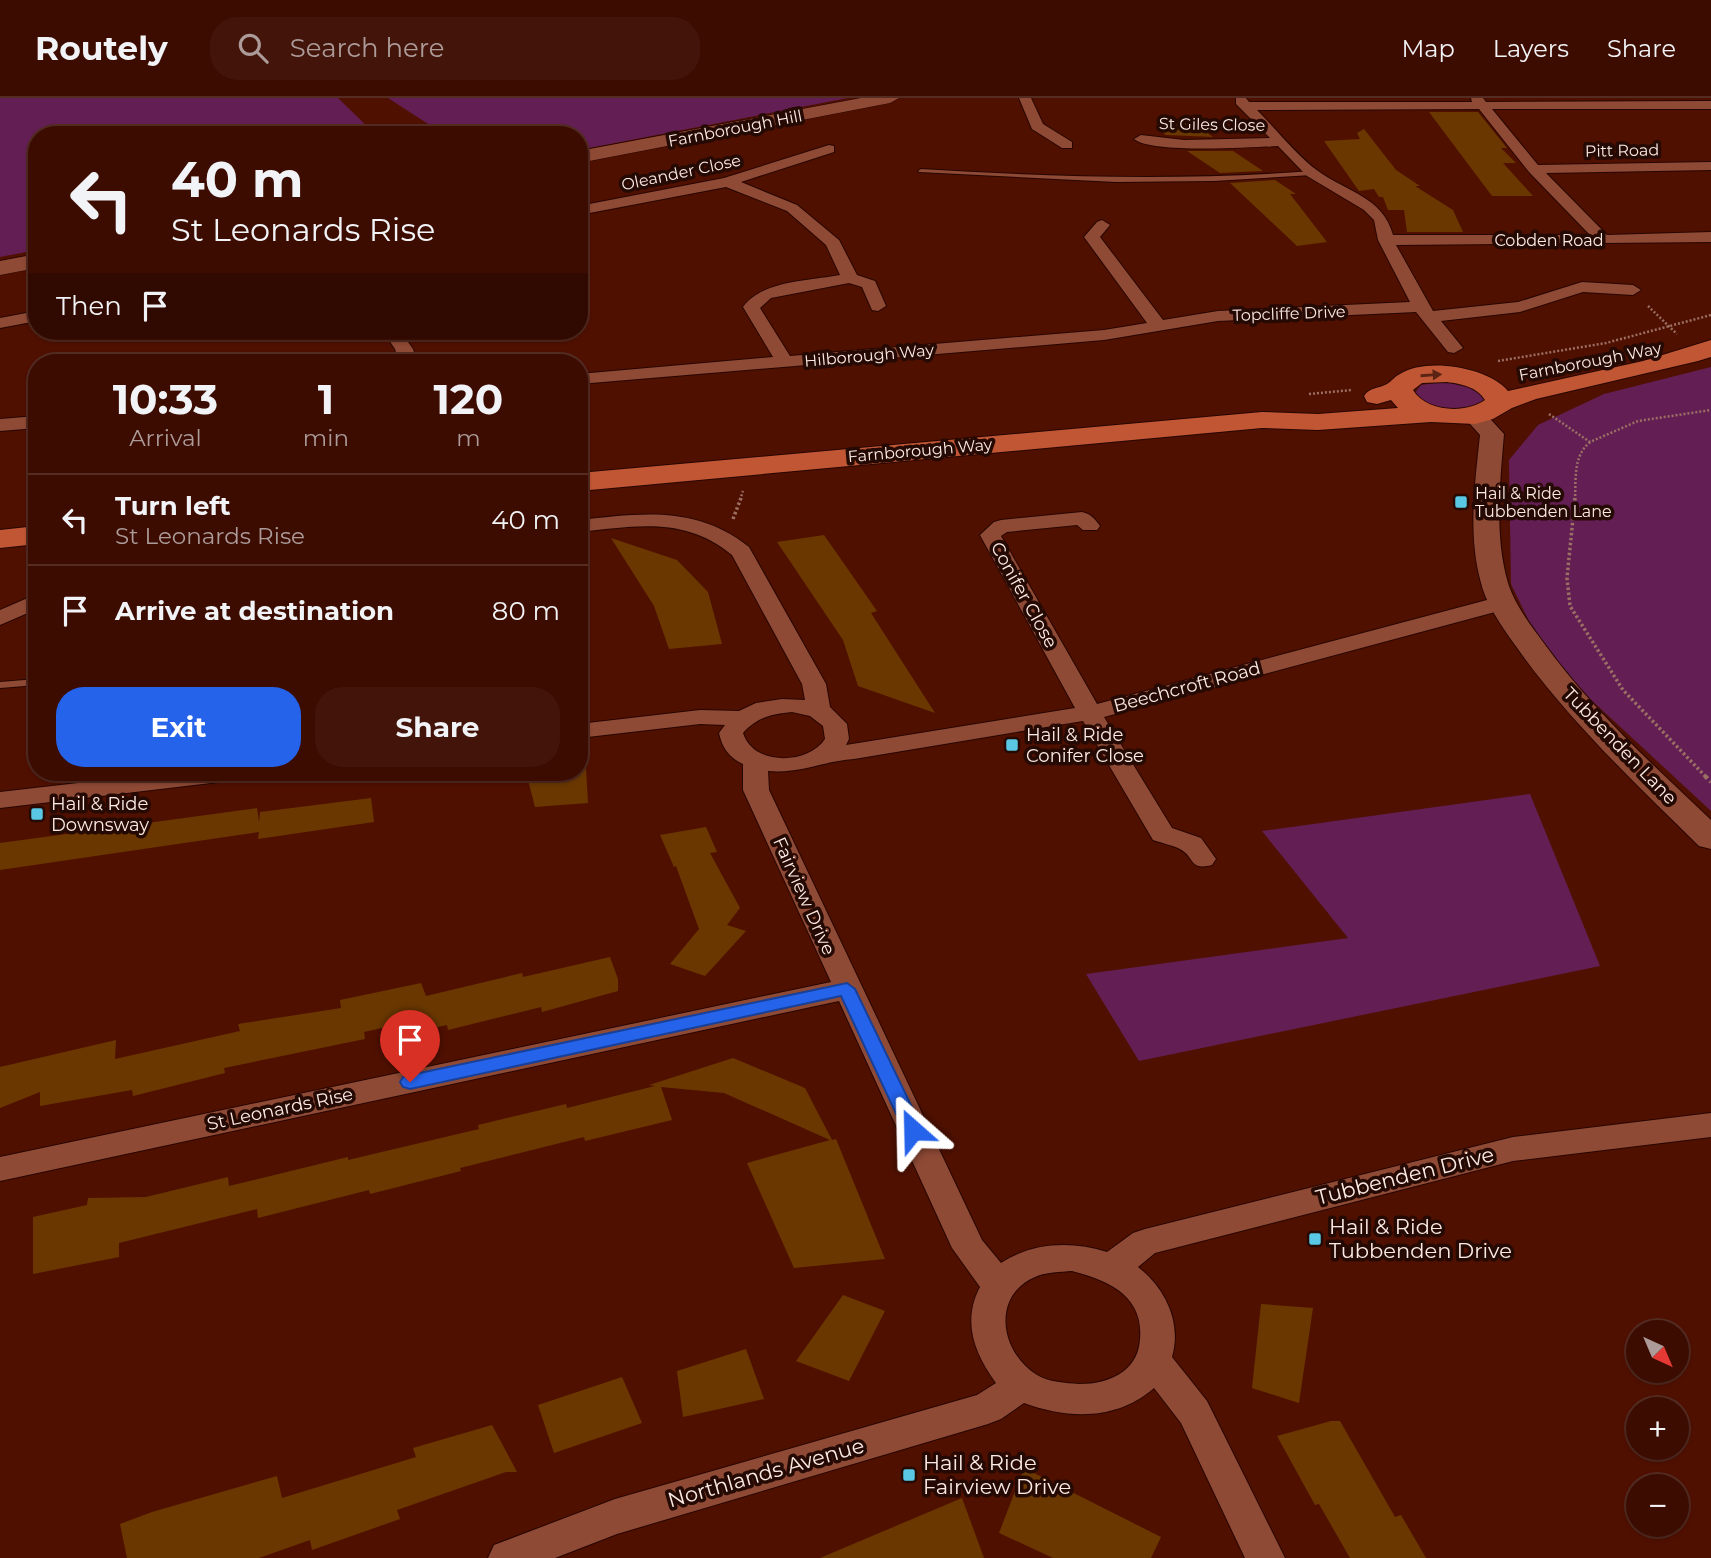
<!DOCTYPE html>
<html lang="en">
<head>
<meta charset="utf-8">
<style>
  :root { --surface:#3c0c00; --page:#43150a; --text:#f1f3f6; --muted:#ac9b99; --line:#552c22; --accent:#2563eb }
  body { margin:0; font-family:Montserrat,sans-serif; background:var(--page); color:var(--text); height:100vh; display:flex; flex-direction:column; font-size:26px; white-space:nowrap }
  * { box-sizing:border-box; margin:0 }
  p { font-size:23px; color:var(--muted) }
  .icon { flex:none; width:38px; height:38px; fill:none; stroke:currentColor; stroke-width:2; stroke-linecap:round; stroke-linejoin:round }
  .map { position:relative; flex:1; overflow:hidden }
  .sheet { position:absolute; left:28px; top:256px; width:560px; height:427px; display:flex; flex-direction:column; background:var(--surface); border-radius:28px; box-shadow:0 2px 5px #0004,0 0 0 2px var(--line) }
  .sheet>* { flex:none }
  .banner { position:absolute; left:28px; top:28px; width:560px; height:214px; border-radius:28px; box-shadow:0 2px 5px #0004,0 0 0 2px var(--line); background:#3c0c00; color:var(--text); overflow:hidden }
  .needle { width:46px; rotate:136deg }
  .controls { position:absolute; left:1626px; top:1222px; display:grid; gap:14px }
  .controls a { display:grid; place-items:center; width:63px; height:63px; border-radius:50%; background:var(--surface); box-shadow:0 2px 5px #0004,0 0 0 2px var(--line); font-size:35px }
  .pin { position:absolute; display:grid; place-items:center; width:60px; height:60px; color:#fff; margin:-72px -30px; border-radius:50% 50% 50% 0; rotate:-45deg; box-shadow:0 0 7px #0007 }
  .pin .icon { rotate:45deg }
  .me { position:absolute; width:77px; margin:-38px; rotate:335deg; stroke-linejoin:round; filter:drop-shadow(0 0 5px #0008) }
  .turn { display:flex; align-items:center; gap:24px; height:147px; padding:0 28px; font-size:32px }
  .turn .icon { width:91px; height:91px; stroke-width:2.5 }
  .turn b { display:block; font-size:49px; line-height:60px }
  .then { display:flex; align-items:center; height:66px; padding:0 28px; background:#0003; gap:14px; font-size:26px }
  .eta { display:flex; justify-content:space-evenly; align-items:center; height:119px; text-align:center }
  .eta b { font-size:42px; font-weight:700; line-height:49px }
  .cta { display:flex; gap:14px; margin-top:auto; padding:14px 28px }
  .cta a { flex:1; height:80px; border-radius:28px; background:var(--accent); color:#fff; font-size:28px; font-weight:700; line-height:80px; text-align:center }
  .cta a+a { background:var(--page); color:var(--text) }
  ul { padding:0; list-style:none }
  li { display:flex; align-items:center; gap:21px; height:91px; padding:0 28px; border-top:2px solid var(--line) }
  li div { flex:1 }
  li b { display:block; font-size:26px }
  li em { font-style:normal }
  header { display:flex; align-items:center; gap:42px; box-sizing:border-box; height:98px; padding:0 35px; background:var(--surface); border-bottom:2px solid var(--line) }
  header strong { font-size:33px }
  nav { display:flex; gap:38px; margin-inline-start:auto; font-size:24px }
  .search { width:490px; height:63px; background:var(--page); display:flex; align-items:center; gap:18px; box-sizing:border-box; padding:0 24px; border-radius:28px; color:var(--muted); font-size:26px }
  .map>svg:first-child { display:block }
  .green { fill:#631f54 }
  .building { fill:#6a3701 }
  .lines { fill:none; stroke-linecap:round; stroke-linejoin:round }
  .service-casing { stroke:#270600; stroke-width:2 }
  .minor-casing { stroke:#270600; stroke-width:2 }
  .tertiary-casing { stroke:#270600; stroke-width:2 }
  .secondary-casing { stroke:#270600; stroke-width:1 }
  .trunk-casing { stroke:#270600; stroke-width:2 }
  .path-far2 { stroke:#9b6f64; stroke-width:2.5; stroke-dasharray:2 2; stroke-linecap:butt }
  .path-far1 { stroke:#9b6f64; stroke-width:3.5; stroke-dasharray:2.5 2.5; stroke-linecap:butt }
  .path { stroke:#9b6f64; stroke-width:4.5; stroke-dasharray:3.5 3.5; stroke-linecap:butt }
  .service { fill:#8f4a35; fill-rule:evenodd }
  .minor { fill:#8f4a35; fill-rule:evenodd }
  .tertiary { fill:#8f4a35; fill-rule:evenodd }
  .secondary { fill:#8f4a35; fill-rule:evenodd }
  .trunk { fill:#c05634; fill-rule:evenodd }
  .oneway { fill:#5b2414 }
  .route { fill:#2563eb; stroke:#184099; stroke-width:2 }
  .poi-dot { fill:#5ac8e5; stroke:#250903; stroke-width:2.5 }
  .labels { text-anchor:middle; stroke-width:7; stroke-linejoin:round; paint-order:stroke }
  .far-street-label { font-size:16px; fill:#fbeae4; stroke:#250903 }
  .far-poi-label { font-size:16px; fill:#fbeae4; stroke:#250903; text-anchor:start }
  .street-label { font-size:18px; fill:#fbeae4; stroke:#250903 }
  .poi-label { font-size:18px; fill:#fbeae4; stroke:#250903; text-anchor:start }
  .near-street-label { font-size:21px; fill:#fbeae4; stroke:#250903 }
  .near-poi-label { font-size:21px; fill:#fbeae4; stroke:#250903; text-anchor:start }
</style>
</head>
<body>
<header>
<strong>Routely</strong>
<div class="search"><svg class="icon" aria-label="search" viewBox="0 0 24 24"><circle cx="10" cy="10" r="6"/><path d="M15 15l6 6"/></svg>Search here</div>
<nav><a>Map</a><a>Layers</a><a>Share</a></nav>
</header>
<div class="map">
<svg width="1711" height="1460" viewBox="0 0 1711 1460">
  <rect width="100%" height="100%" fill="#501000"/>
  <g class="green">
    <polygon points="0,0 338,0 376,37 37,37 37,152 0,159"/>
    <polygon points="388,0 848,0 579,52 579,37 435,37 442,35"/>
    <polygon points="1711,269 1711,713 1547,561 1511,486 1509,362 1538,327 1604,296"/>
    <path d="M1449,283L1469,287L1485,300V304C1465,314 1429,317 1415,295L1421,287Z"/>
    <polygon points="1530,696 1600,868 1139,963 1086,876 1348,840 1262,733"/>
  </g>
  <g class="building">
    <polygon points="1429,14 1478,14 1507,50 1501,50 1516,65 1503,65 1533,98 1492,98"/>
    <polygon points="1182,18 1199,29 1213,39 1166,37 1158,31 1173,30"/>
    <polygon points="1364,31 1396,72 1420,88 1415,88 1453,112 1463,134 1407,134 1404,112 1388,112 1383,99 1379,99 1374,91 1359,93 1324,43 1360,41 1357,35"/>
    <polygon points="1187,53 1233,53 1263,73 1220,75"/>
    <polygon points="1275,82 1296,96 1290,96 1327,144 1297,148 1230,85"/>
    <polygon points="824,437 877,513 871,515 935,615 858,588 843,542 777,444"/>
    <polygon points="611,440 677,462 708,494 722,546 669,551 654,508"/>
    <polygon points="586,670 588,705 535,709 527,678 579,674 579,671"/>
    <polygon points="371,700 374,724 258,741 259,734 0,772 0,745 257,710 259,724 260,714"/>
    <polygon points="706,729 717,754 710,755 740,810 727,827 746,833 705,878 670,866 699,831 676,768 674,769 660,737"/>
    <polygon points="610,859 618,881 618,893 542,914 541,909 448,932 447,927 415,934 413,923 364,934 365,941 224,970 225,975 133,998 132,992 40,1008 40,994 0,1010 0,969 116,942 115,961 240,933 238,926 341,910 340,902 421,885 426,898 522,875 523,879"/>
    <polygon points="733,960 805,990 832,1042 836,1041 885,1161 794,1170 747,1065 830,1042 724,995 661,989 672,1022 585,1043 584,1039 460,1070 461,1073 370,1096 369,1092 258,1120 257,1111 119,1145 119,1159 33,1176 33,1119 87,1107 88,1100 146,1099 228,1079 229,1088 348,1059 348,1062 479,1031 478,1027 566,1006 567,1010 655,988 649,987"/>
    <polygon points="843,1197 885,1213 849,1283 796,1263"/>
    <polygon points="1261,1206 1313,1210 1299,1305 1252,1290"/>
    <polygon points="746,1251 764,1301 683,1319 677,1273"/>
    <polygon points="622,1279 642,1325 554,1355 538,1307"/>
    <polygon points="1331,1323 1340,1323 1395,1419 1401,1417 1426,1460 1350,1460 1319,1406 1315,1407 1277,1338"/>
    <polygon points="492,1327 517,1374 506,1374 397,1412 400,1421 312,1452 310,1442 259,1460 127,1460 120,1426 152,1414 277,1378 282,1400 416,1359 413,1350"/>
    <polygon points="1024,1370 1161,1439 1151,1460 1053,1460 999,1435"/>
    <polygon points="962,1400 984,1460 820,1460"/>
  </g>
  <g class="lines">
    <defs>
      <g id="service">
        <path d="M921,71C1052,79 1181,83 1312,73L1315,75L1312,77L1214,83L1116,84L919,74L918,73Z"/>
        <polygon points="37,581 37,587 0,590 0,584"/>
      </g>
      <g id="minor">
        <polygon points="1019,0 1031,0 1043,26 1072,44 1072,50 1062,50 1032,31"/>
        <path d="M1236,0H1246L1249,4H1472L1471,0H1483L1486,4L1711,3V11H1492L1538,67L1711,64V72L1546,75L1607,137L1711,134V144L1396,147L1433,213L1518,204L1582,184L1633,187L1641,192L1633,197L1583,194L1520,214L1441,223L1463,250L1454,255L1448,254L1416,214L1218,223L1104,242L579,286V276L773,259L743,209C763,182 809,183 840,177L826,147L787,113L726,89L579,117V108L724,80L829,47L834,48V54L741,84L797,107L839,142L857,177L875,183L886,208L878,213L872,212L862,189L849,185L771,200L760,210L790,258L1104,232L1147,225L1084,139L1097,124L1102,122L1110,127L1100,139L1163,222L1218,213L1410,204L1378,142L1374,122L1364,112L1307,78L1278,48C1251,49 1152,56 1134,41L1141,37L1184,42L1270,40L1236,6ZM1479,11L1529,74L1590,137H1393C1383,99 1347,94 1318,73C1296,57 1277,32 1257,12Z"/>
        <polygon points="37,213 37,223 0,230 0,220"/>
        <polygon points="383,233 400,233 413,251 417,264 399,264 395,251"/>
        <polygon points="37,318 37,330 0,333 0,321"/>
        <path d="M1082,414C1091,416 1095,421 1100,428L1097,432H1083L1077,427L1007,434L1001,438L1097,606L1502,498L1510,500L1513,505L1510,510L1104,619L1172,730L1201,740L1216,761L1212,767C1189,773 1195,759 1180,751C1172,747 1161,745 1153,742L1083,623L854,661C824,663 799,676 768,673L769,692L982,1142L1001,1165C1033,1144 1072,1143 1107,1154L1133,1135L1145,1131L1513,1039L1711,1015V1039L1513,1063L1155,1155L1138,1169C1165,1190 1182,1224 1172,1259L1207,1303L1285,1460H1245L1181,1325L1154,1290C1116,1323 1068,1321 1024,1305L1001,1321L988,1326L617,1436L555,1460H488L494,1447L615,1401L977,1297L996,1285C974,1255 962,1223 980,1189L952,1150L839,903L0,1083V1059L831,884L743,692V666C729,660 722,649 719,635L725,627L700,626L579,640V626L700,612L739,613L756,605L782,601L805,602L802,586L732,457C685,418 636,428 579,434V422C641,415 697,407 749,449L826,586L830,609L847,626L849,641L846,647L1075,610L980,437L994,424L1001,422ZM792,614L810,618L823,628L825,641C808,667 753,668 743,635C757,619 772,616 792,614ZM1072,1173C1107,1182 1144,1197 1140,1241C1139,1254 1135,1264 1124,1273C1110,1283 1096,1286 1079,1286C1066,1285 1048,1284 1037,1277C1000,1254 991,1198 1035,1179C1046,1174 1060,1174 1072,1173Z"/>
        <polygon points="37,496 37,511 0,527 0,512"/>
        <polygon points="174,674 249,674 245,679 236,682 0,710 0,694"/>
      </g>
      <path id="tertiary" d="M1475,311L1483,313L1504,336C1500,384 1494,437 1508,485C1515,507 1530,526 1543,544C1591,611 1652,666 1711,722V751L1699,748C1634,684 1568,622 1515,547C1501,527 1485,505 1480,481C1468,435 1475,384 1480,337L1463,318L1467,313Z"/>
      <g id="secondary">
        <polygon points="861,0 899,0 890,5 579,65 579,53"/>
        <polygon points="37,156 37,170 0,177 0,163"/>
      </g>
      <g id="trunk">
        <path d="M1711,242V259L1698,263L1536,301L1512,310L1493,321L1475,326L1431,324L1318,332L1262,330L579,393V375L1262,314L1318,316L1398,310L1391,302L1377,306L1367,304L1364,298C1370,289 1378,291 1387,286C1392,283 1395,278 1400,276C1426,259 1488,269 1508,293L1643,263ZM1447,284C1462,286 1477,289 1485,302C1466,316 1426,314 1413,292L1422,285Z"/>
        <polygon points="37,428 37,446 0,450 0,432"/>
      </g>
    </defs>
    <use href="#service" class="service-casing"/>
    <use href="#minor" class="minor-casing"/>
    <use href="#tertiary" class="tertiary-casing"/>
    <use href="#secondary" class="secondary-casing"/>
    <use href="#trunk" class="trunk-casing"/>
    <g class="path-far2">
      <polyline points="1648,208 1677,236"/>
      <polyline points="1498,263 1606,245 1711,217"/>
      <polyline points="1309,296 1352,292"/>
      <polyline points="1549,316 1590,344 1638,323 1711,312"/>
      <polyline points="740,402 743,393"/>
      <path d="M1575,402C1576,381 1573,358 1590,344"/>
    </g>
    <g class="path-far1">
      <polyline points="1575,400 1567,480 1570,508 1623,592 1707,680"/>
      <polyline points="733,421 741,400"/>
    </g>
    <polyline class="path" points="1705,678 1711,684"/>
    <use href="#service" class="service"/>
    <use href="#minor" class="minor"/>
    <use href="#tertiary" class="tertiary"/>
    <use href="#secondary" class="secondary"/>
    <use href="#trunk" class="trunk"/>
  </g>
  <defs><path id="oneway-solid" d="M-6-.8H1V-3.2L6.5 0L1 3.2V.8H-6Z" transform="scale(1.75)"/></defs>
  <use class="oneway" href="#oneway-solid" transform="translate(1431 277) rotate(-4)"/>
  <polygon class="route" points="847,885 855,891 923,1032 920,1037 906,1037 841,898 410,991 403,989 400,984 403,979 410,977"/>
  <g class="poi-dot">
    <rect x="1454" y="397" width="14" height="14" rx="3.5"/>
    <rect x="1005" y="640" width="14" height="14" rx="3.5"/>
    <rect x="30" y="709" width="14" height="14" rx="3.5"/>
    <rect x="1308" y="1134" width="14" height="14" rx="3.5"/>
    <rect x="902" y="1370" width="14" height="14" rx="3.5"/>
  </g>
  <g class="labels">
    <g class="far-street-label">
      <text transform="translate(1212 26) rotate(1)" y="6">St Giles Close</text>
      <text transform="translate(735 30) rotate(-11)" y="6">Farnborough Hill</text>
      <text transform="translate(1622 52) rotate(-1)" y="6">Pitt Road</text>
      <text transform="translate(681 74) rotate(-12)" y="6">Oleander Close</text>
      <text x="1549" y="148">Cobden Road</text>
      <text transform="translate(1289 215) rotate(-2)" y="6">Topcliffe Drive</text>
      <text transform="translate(869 257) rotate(-5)" y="6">Hilborough Way</text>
      <text transform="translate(1590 263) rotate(-11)" y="6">Farnborough Way</text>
      <text transform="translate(920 352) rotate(-5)" y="6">Farnborough Way</text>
    </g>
    <g class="far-poi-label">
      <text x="1475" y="401">Hail &amp; Ride<tspan x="1475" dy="18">Tubbenden Lane</tspan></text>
    </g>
    <g class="street-label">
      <text transform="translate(1024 497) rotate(61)" y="6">Conifer Close</text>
      <text transform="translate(1187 589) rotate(-15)" y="6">Beechcroft Road</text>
      <text transform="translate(1620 648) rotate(46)" y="6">Tubbenden Lane</text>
      <text transform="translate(804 798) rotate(66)" y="6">Fairview Drive</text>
      <text transform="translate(280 1011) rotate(-12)" y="6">St Leonards Rise</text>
    </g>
    <g class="poi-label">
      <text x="1026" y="643">Hail &amp; Ride<tspan x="1026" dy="21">Conifer Close</tspan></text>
      <text x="51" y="712">Hail &amp; Ride<tspan x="51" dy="21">Downsway</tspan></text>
    </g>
    <g class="near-street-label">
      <text transform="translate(1405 1078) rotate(-14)" y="7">Tubbenden Drive</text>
      <text transform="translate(766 1375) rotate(-16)" y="7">Northlands Avenue</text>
    </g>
    <g class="near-poi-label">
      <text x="1329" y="1136">Hail &amp; Ride<tspan x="1329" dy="24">Tubbenden Drive</tspan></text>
      <text x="923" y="1372">Hail &amp; Ride<tspan x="923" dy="24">Fairview Drive</tspan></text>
    </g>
  </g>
</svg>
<div class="controls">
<a><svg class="needle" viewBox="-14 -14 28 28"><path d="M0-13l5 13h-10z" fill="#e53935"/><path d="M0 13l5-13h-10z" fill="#ac9b99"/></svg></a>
<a>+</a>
<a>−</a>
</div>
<div class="pin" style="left:410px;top:984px;background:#d93025"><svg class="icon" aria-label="arrive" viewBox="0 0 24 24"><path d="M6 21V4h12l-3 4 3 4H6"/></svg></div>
<svg class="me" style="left:913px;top:1032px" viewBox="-20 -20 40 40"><path d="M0-17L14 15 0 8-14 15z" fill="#2563eb" stroke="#fff" stroke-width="4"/></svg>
<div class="banner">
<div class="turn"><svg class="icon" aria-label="left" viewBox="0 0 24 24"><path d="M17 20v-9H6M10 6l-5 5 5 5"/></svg><div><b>40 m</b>St Leonards Rise</div></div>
<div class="then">Then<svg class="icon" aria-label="arrive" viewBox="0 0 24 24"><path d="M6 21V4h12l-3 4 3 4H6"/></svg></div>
</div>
<section class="sheet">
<div class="eta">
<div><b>10:33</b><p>Arrival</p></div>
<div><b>1</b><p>min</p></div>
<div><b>120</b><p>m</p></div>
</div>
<ul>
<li><svg class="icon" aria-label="left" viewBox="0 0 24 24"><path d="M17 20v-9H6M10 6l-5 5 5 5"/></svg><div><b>Turn left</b><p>St Leonards Rise</p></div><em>40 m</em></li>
<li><svg class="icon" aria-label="arrive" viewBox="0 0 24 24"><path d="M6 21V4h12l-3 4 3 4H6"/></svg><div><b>Arrive at destination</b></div><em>80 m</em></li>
</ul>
<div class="cta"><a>Exit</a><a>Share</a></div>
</section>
</div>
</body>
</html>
